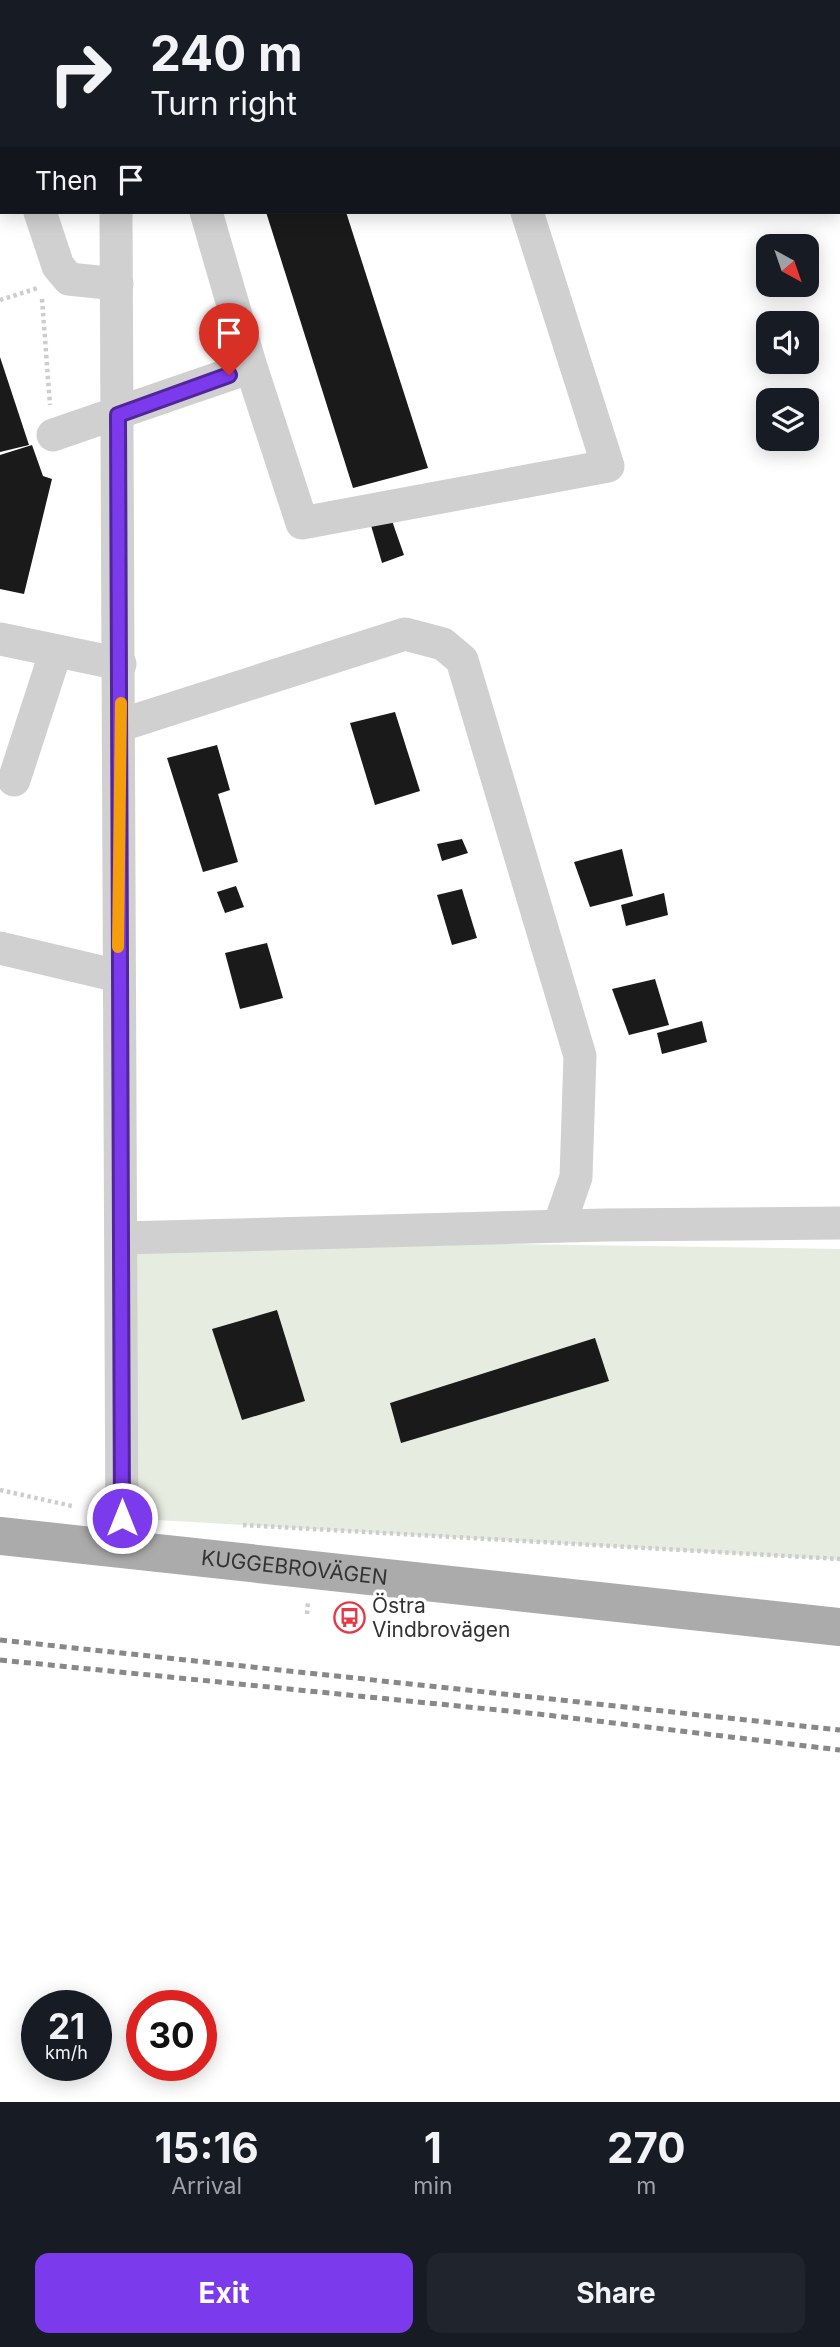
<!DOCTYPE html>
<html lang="en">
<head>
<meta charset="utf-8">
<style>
  :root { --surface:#171b24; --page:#20242c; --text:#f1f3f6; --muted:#9ea1a6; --accent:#7c3aed }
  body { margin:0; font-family:Inter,sans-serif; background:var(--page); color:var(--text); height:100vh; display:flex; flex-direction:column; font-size:26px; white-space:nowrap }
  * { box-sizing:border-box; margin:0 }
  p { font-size:23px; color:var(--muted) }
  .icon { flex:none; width:38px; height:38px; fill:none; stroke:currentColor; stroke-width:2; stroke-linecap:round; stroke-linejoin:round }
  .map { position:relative; height:2102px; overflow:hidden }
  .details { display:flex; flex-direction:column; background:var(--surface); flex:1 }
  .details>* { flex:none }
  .banner { position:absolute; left:0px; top:0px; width:840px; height:214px; box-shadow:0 4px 18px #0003; background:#171b24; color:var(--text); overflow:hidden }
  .needle { width:46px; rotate:140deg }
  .buttons { position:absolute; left:756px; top:234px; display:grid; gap:14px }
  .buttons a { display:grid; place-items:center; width:63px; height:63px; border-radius:14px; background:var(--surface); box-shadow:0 4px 18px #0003; font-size:35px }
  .speed { position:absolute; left:21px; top:1990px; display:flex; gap:14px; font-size:35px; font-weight:700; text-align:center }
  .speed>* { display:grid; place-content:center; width:91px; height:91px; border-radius:50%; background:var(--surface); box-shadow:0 4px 18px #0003; line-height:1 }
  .speed small { font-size:18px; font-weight:400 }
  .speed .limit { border:10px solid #d22; background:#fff; color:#111 }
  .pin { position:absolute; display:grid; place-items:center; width:60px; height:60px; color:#fff; margin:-72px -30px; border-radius:50% 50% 50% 0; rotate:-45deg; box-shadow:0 0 7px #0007 }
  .pin .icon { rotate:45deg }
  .me { position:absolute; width:77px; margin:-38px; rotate:0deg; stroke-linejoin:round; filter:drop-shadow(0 0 5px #0008) }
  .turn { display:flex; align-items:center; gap:24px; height:147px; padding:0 35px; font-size:32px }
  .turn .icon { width:91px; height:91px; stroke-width:2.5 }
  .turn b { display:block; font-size:49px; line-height:60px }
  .then { display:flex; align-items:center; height:66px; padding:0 35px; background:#0003; gap:14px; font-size:26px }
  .eta { display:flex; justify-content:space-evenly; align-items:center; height:119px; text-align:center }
  .eta b { font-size:42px; font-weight:700; line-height:49px }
  .action { display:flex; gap:14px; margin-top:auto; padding:14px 35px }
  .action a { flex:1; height:80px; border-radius:14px; background:var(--accent); color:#fff; font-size:28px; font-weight:700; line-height:80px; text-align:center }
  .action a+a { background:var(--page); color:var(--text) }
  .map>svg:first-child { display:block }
  .green { fill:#e6ecdf }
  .building { fill:#1a1a1a }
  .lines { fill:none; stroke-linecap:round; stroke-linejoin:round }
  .path { stroke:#cdcdcd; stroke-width:4.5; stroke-dasharray:3.5 3.5; stroke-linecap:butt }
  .minor { stroke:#d0d0d0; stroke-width:33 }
  .major { stroke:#ababab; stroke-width:38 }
  .rail { stroke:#888; stroke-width:5; stroke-dasharray:7 5; stroke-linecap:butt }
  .route-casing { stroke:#51269a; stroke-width:18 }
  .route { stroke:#7c3aed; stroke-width:12 }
  .slow { stroke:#f59e0b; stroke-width:12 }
  .labels { text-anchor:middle; stroke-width:7; stroke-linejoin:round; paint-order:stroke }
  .street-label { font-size:21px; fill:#333; stroke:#fff }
  .poi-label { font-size:21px; fill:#333; stroke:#fff; text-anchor:start }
</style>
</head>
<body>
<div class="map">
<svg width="840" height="2102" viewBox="0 0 840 2102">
  <rect width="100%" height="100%" fill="#fff"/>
  <polygon class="green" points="122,1238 840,1249 840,1560 122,1518"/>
  <g class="building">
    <polygon points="266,212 346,212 428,468 353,488"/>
    <polygon points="0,357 29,445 0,452"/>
    <polygon points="32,445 43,476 52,479 24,594 0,589 0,455"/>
    <polygon points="391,518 404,555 382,563 370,522"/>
    <polygon points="395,712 420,791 375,805 350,723"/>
    <polygon points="217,745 230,790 218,794 238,862 203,872 167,758"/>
    <polygon points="462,839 468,853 442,861 437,844"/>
    <polygon points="622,849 633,896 590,907 574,862"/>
    <polygon points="236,886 244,907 225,913 217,892"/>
    <polygon points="462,889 477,938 452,945 437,895"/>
    <polygon points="664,893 668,915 626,926 621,905"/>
    <polygon points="267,943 283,998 240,1009 225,953"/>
    <polygon points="655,979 669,1025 629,1035 612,989"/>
    <polygon points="702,1021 707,1042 662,1054 657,1033"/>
    <polygon points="277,1310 305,1401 242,1420 212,1329"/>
    <polygon points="595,1338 609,1381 401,1443 390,1403"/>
  </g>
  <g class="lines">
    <g class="path">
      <polyline points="42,299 50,405"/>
      <polyline points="0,300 38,288"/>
      <polyline points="0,1490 72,1506"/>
      <polyline points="243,1525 840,1559"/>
      <polyline points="307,1614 308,1602"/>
    </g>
    <g class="minor">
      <polyline points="66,0 66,2"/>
      <polyline points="146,0 147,2"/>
      <polyline points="460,0 461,2"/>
      <polyline points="0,86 2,92"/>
      <polyline points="40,212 58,266 69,279 117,284"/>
      <polyline points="116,212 122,1549"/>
      <polyline points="206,212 251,367"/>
      <polyline points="53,435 251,367 302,523 608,466 527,212"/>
      <polyline points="0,639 120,664"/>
      <polyline points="121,725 405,634 443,644 462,660 580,1056 576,1177 559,1226"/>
      <polyline points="14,780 56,651"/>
      <polyline points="0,948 118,976"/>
      <polyline points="122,1238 605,1225 840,1223"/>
    </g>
    <path class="major" id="s1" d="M0,1536L840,1627"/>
    <g class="rail">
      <polyline points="0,1640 840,1730"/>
      <polyline points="0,1660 538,1714 840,1750"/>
    </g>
  </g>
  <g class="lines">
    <defs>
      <polyline id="route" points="122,1518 118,415 229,375"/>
    </defs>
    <use href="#route" class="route-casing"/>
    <use href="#route" class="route"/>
    <polyline class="slow" points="118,947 121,703"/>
  </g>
  <defs>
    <symbol id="bus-ring" viewBox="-11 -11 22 22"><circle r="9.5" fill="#fff" stroke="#e63946" stroke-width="1.5"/><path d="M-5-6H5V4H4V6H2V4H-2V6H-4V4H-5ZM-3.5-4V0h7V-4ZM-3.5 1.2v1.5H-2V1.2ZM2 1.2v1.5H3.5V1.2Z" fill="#e63946"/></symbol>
  </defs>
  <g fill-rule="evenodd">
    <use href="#bus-ring" x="332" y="1600" width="35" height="35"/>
  </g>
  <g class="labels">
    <g class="street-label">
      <text dy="7" stroke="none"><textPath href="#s1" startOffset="296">KUGGEBROVÄGEN</textPath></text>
    </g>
    <g class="poi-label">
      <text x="372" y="1613">Östra<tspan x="372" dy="24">Vindbrovägen</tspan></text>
    </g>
  </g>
</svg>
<div class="buttons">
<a><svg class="needle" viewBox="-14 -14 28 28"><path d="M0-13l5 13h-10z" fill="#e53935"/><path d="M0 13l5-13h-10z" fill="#9ea1a6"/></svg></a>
<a><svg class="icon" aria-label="sound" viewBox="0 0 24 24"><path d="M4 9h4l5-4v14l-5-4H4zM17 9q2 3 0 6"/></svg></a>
<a><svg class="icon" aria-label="layers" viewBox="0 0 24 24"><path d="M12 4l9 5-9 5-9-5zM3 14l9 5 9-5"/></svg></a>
</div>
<div class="speed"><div>21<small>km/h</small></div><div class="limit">30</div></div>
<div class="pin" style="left:229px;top:375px;background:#d93025"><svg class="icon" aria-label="arrive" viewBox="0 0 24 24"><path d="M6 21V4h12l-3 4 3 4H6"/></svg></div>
<svg class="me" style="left:122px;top:1518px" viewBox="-20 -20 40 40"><circle r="17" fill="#7c3aed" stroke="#fff" stroke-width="3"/><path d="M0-11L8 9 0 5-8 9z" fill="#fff"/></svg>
<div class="banner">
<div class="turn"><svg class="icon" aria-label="right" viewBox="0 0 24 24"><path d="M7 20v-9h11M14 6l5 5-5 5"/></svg><div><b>240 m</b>Turn right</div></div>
<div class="then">Then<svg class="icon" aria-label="arrive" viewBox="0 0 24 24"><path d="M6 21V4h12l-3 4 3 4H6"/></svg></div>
</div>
</div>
<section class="details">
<div class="eta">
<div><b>15:16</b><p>Arrival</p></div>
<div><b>1</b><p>min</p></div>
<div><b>270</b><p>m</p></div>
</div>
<div class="action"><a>Exit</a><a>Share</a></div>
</section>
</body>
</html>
